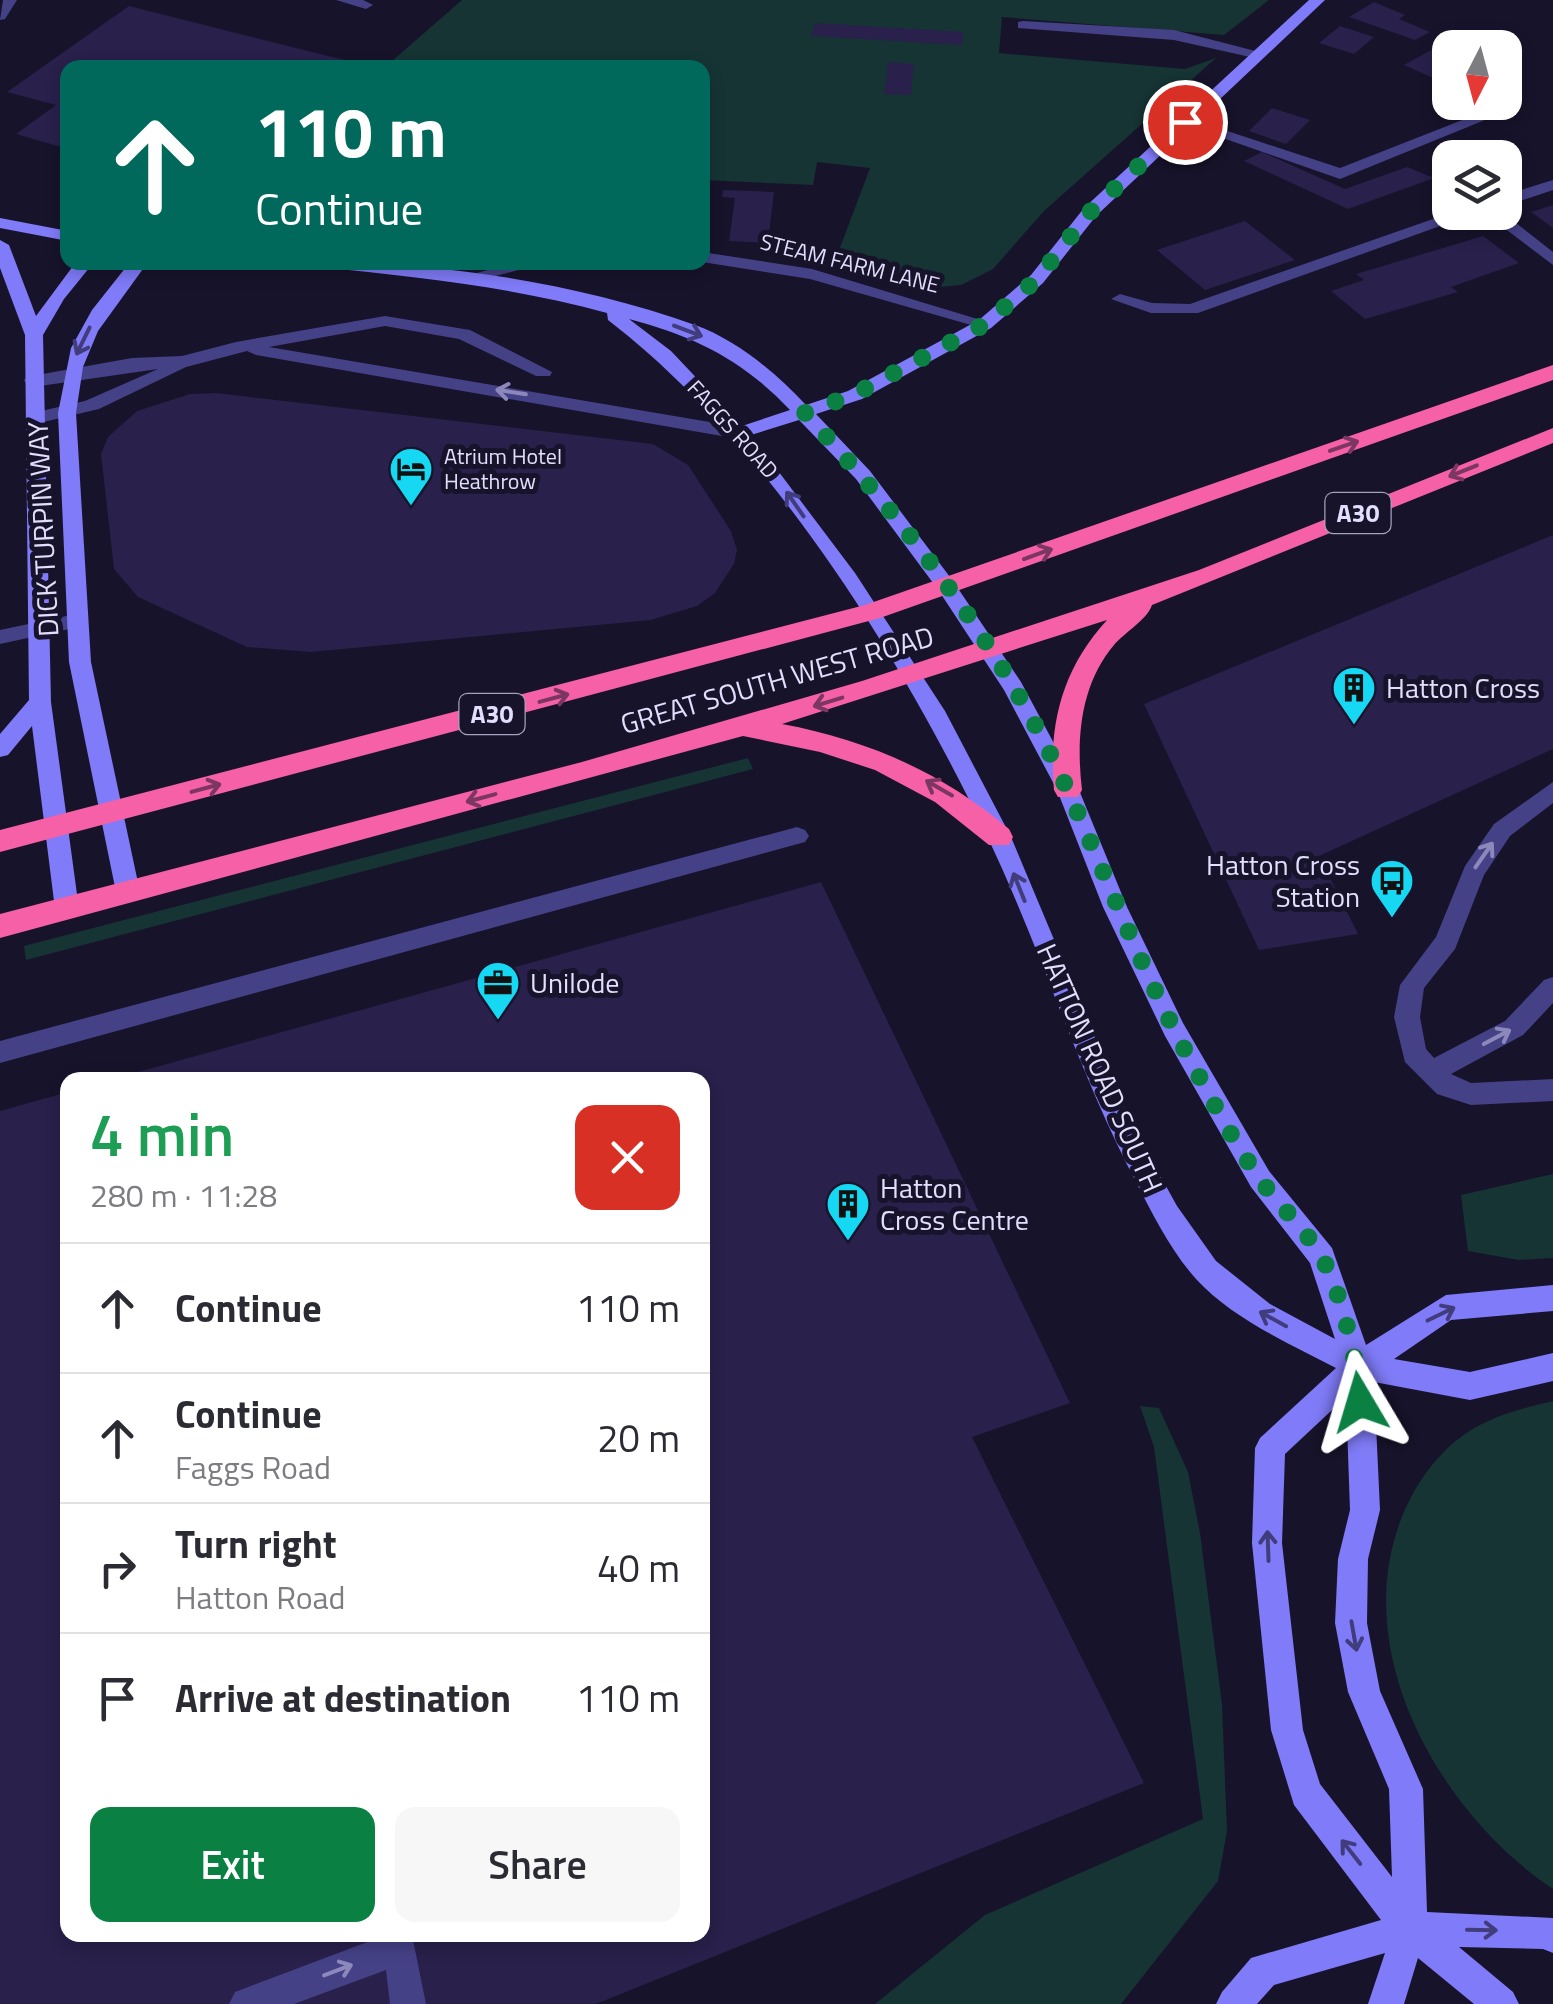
<!DOCTYPE html>
<html lang="en">
<head>
<meta charset="utf-8">
<style>
  :root { --surface:#fff; --page:#f7f7f7; --text:#2b2b33; --muted:#7c7c81; --line:#e1e1e2; --accent:#0b8043 }
  body { margin:0; font-family:"Titillium Web",sans-serif; background:var(--page); color:var(--text); height:100vh; display:flex; flex-direction:column; font-size:38px; white-space:nowrap }
  * { box-sizing:border-box; margin:0 }
  p { font-size:32px; color:var(--muted) }
  .icon { flex:none; width:55px; height:55px; fill:none; stroke:currentColor; stroke-width:2; stroke-linecap:round; stroke-linejoin:round }
  .map { position:relative; flex:1; overflow:hidden }
  .panel { position:absolute; left:60px; top:1072px; width:650px; height:870px; display:flex; flex-direction:column; background:var(--surface); border-radius:20px; box-shadow:0 5px 15px #0003 }
  .panel>* { flex:none }
  .hud { position:absolute; left:60px; top:60px; width:650px; height:210px; border-radius:20px; box-shadow:0 5px 15px #0003; background:#00695c; color:#fff; overflow:hidden }
  .needle { width:65px; rotate:186deg }
  .fabs { position:absolute; left:1432px; top:30px; display:grid; gap:20px }
  .fabs a { display:grid; place-items:center; width:90px; height:90px; border-radius:20px; background:var(--surface); box-shadow:0 5px 15px #0003; font-size:50px }
  .pin { position:absolute; display:grid; place-items:center; width:85px; height:85px; color:#fff; margin:-42px; border:5px solid #fff; border-radius:50%; box-shadow:0 2px 10px #0007 }
  .me { position:absolute; width:110px; margin:-55px; rotate:353deg; stroke-linejoin:round; filter:drop-shadow(0 0 8px #0008) }
  .turn { display:flex; align-items:center; gap:35px; height:210px; padding:0 30px; font-size:45px }
  .turn .icon { width:130px; height:130px; stroke-width:2.5 }
  .turn b { display:block; font-size:70px; line-height:85px }
  .round { display:grid; place-items:center; flex:none; width:105px; height:105px; border-radius:20px; background:var(--page) }
  .overview { display:flex; align-items:center; justify-content:space-between; height:170px; padding:0 30px }
  h1 { font-size:60px; font-weight:600; line-height:75px; color:#1e9e55 }
  .primary-button { display:flex; gap:20px; margin-top:auto; padding:20px 30px }
  .primary-button a { flex:1; height:115px; border-radius:20px; background:var(--accent); color:#fff; font-size:40px; font-weight:600; line-height:115px; text-align:center }
  .primary-button a+a { background:var(--page); color:var(--text) }
  ul { padding:0; list-style:none }
  li { display:flex; align-items:center; gap:30px; height:130px; padding:0 30px; border-top:2px solid var(--line) }
  li div { flex:1 }
  li b { display:block; font-size:38px }
  li em { font-style:normal }
  .map>svg:first-child { display:block }
  .green { fill:#163434 }
  .building { fill:#29204b }
  .lines { fill:none; stroke-linecap:round; stroke-linejoin:round }
  .lane { fill:#454187; fill-rule:evenodd }
  .street { fill:#454187; fill-rule:evenodd }
  .secondary { fill:#807bf8; fill-rule:evenodd }
  .highway { fill:#f660a6; fill-rule:evenodd }
  .oneway { stroke:#413d7d }
  .oneway2 { stroke:#8c88bc }
  .oneway3 { stroke:#7b3662 }
  .route { stroke:#0b8043; stroke-width:18; stroke-dasharray:0 32.4 }
  .labels { text-anchor:middle; stroke-width:10; stroke-linejoin:round; paint-order:stroke }
  .far-street-label { font-size:22px; fill:#e2defd; stroke:#17132b }
  .far-poi-label { font-size:22px; fill:#e2defd; stroke:#17132b; text-anchor:start }
  .shield { fill:#17132b; stroke:#a5a1be; stroke-width:2.5 }
  .shield-label { font-size:25px; font-weight:bold; fill:#e2defd }
  .street-label { font-size:28px; fill:#e2defd; stroke:#17132b }
  .poi-label { font-size:28px; fill:#e2defd; stroke:#17132b; text-anchor:start }
</style>
</head>
<body>
<div class="map">
<svg width="1553" height="2004" viewBox="0 0 1553 2004">
  <rect width="100%" height="100%" fill="#17132b"/>
  <g class="green">
    <polygon points="462,0 1269,0 1224,35 1002,17 999,53 1185,69 1216,58 1044,211 993,269 961,285 929,288 835,261 870,168 817,162 813,185 703,180 702,68 384,68"/>
    <polygon points="748,758 753,769 26,960 24,946"/>
    <polygon points="1553,1174 1553,1258 1519,1260 1468,1251 1461,1195"/>
    <path d="M1553,1401V1889C1442,1815 1350,1656 1400,1522C1413,1487 1436,1453 1468,1432C1494,1415 1523,1408 1553,1401Z"/>
    <polygon points="1140,1406 1159,1408 1188,1472 1200,1533 1222,1704 1227,1831 1218,1881 1121,2004 875,2004 985,1915 1203,1819 1154,1447"/>
  </g>
  <g class="building">
    <polygon points="1374,2 1405,15 1399,19 1430,32 1415,40 1349,17"/>
    <polygon points="129,6 352,62 344,68 68,68 68,149 16,134 56,105 7,92"/>
    <polygon points="815,23 964,32 962,45 811,36"/>
    <polygon points="1340,26 1374,37 1354,54 1319,43"/>
    <polygon points="1442,44 1450,48 1450,69 1433,78 1404,65"/>
    <polygon points="888,62 914,64 911,95 884,94"/>
    <polygon points="1272,108 1310,120 1286,144 1249,131"/>
    <polygon points="1262,152 1345,189 1407,167 1434,178 1348,209 1244,161"/>
    <polygon points="723,190 774,192 768,243 729,241 735,198 722,197"/>
    <polygon points="1553,205 1553,228 1531,212"/>
    <polygon points="1245,221 1295,260 1205,290 1157,250"/>
    <polygon points="1483,236 1519,263 1451,287 1458,292 1365,319 1331,291 1364,280 1356,274"/>
    <polygon points="216,393 653,444 688,465 731,531 737,550 734,564 715,593 697,606 651,620 311,652 247,647 138,597 114,569 101,454 108,437 137,411 190,394"/>
    <polygon points="1553,535 1553,749 1319,856 1358,934 1259,950 1144,704"/>
    <polygon points="821,882 1070,1403 972,1437 1144,1783 596,2004 0,2004 0,1111 68,1092 68,1935 702,1935 702,1080 113,1079"/>
  </g>
  <g class="lines">
    <g class="lane">
      <polygon points="3,0 17,0 5,19 0,20"/>
      <polygon points="336,0 363,0 373,5 366,9"/>
      <polygon points="1023,21 1174,30 1267,54 1259,59 1174,40 1018,28 1018,22"/>
      <polygon points="1493,108 1507,111 1340,179 1177,122 1191,119 1340,168"/>
      <polygon points="1553,180 1553,190 1505,206 1505,195"/>
      <polygon points="1453,212 1479,212 1198,313 1151,313 1111,299 1120,294 1152,303 1190,304"/>
      <polygon points="1483,212 1502,212 1553,252 1553,265"/>
      <polygon points="385,316 470,330 552,372 550,376 536,376 459,339 385,326 269,347 739,427 749,433 739,439 256,355 247,351 186,367 99,409 35,424 25,418 28,414 85,401 158,369 33,387 24,381 26,377 132,358 182,356 236,342"/>
      <polygon points="76,614 87,621 83,626 0,644 0,630"/>
      <polygon points="1553,782 1553,803 1510,836 1484,875 1455,949 1424,988 1420,1017 1426,1049 1434,1058 1505,1021 1544,980 1553,977 1553,1003 1523,1035 1451,1074 1471,1083 1553,1079 1553,1101 1471,1105 1437,1094 1405,1062 1394,1017 1400,985 1436,937 1465,866 1494,824"/>
      <polygon points="797,827 805,830 809,836 805,842 0,1063 0,1041"/>
      <polygon points="386,1935 412,1935 426,2004 390,2004 386,1970 294,2004 229,2004 235,1992"/>
    </g>
    <g class="street">
      <polygon points="702,252 812,269 994,324 985,329 810,279 702,262"/>
      <polygon points="515,262 550,262 472,282 463,277"/>
    </g>
    <g class="secondary">
      <path d="M1309,0H1325L1096,216L1043,283L991,328L862,399L816,414L870,471L953,581L1021,682L1079,790L1127,907L1183,1023L1269,1171L1332,1248L1366,1345L1446,1295L1553,1285V1311L1451,1320L1394,1359L1470,1372L1553,1353V1381L1470,1400L1374,1382L1380,1510L1368,1559L1367,1623L1380,1691L1423,1789L1427,1912L1553,1918V1953L1543,1949L1459,1947L1513,1992L1519,2004H1474L1418,1958L1404,2004H1368L1385,1953L1274,1985L1257,2004H1216L1222,1992L1251,1958L1381,1920L1294,1805L1271,1730L1252,1543L1255,1448L1260,1438L1336,1368C1288,1343 1233,1319 1196,1279C1171,1251 1153,1215 1136,1182C1077,1070 1041,948 986,834C899,653 768,443 608,320L607,313C512,287 418,277 320,267L312,262C439,262 574,282 695,325C737,340 776,373 806,405L848,391L979,320L1031,275L1084,208ZM629,319C694,336 743,360 790,410L742,426L671,351ZM799,420L856,479L939,591L1004,690L1057,790L1103,907L1165,1036L1251,1187L1310,1263L1335,1339L1270,1304L1216,1261L1177,1206L1131,1123L1011,837L945,711L855,573L751,435ZM1346,1397L1350,1510L1338,1559L1335,1623L1348,1692L1389,1789L1392,1877L1320,1784L1303,1730L1282,1543L1285,1454Z"/>
      <polygon points="0,218 68,231 68,241 0,228"/>
      <polygon points="0,240 9,245 36,316 76,262 94,262 64,299 43,335 51,702 79,909 67,918 55,909 32,726 8,755 0,757 0,734 29,700 25,335 0,268"/>
      <polygon points="130,262 148,262 98,331 83,367 76,413 91,662 140,892 128,901 116,892 69,662 58,413 71,348 92,310"/>
    </g>
    <g class="highway">
      <polygon points="1553,365 1553,380 880,618 0,852 0,830 865,605"/>
      <path d="M1553,428V443L1152,605C1147,620 1125,632 1114,645C1080,685 1076,740 1082,790L1078,797H1058L1054,790C1048,725 1062,669 1107,620L782,724C868,740 943,773 1009,829L1013,837L1009,845H989L935,802L875,770L820,752L743,736L0,938V914L582,762L862,681L1199,570Z"/>
    </g>
  </g>
  <defs><path id="oneway-shaft" d="M-6 0H5M1.5-3L5.5 0L1.5 3" fill="none" stroke-width="1.6" stroke-linecap="round" stroke-linejoin="round" transform="scale(2.5)"/></defs>
  <g class="oneway">
    <use href="#oneway-shaft" transform="translate(688 331) rotate(21)"/>
    <use href="#oneway-shaft" transform="translate(83 341) rotate(116)"/>
    <use href="#oneway-shaft" transform="translate(795 504) rotate(-125)"/>
    <use href="#oneway-shaft" transform="translate(1019 887) rotate(-112)"/>
    <use href="#oneway-shaft" transform="translate(1441 1314) rotate(-26)"/>
    <use href="#oneway-shaft" transform="translate(1273 1319) rotate(-151)"/>
    <use href="#oneway-shaft" transform="translate(1268 1546) rotate(-92)"/>
    <use href="#oneway-shaft" transform="translate(1354 1636) rotate(80)"/>
    <use href="#oneway-shaft" transform="translate(1351 1852) rotate(-128)"/>
    <use href="#oneway-shaft" transform="translate(1482 1930) rotate(1)"/>
  </g>
  <g class="oneway2">
    <use href="#oneway-shaft" transform="translate(511 392) rotate(-171)"/>
    <use href="#oneway-shaft" transform="translate(1484 855) rotate(-55)"/>
    <use href="#oneway-shaft" transform="translate(1497 1037) rotate(-28)"/>
    <use href="#oneway-shaft" transform="translate(338 1970) rotate(-21)"/>
  </g>
  <g class="oneway3">
    <use href="#oneway-shaft" transform="translate(1344 446) rotate(-19)"/>
    <use href="#oneway-shaft" transform="translate(1463 471) rotate(158)"/>
    <use href="#oneway-shaft" transform="translate(1038 554) rotate(-20)"/>
    <use href="#oneway-shaft" transform="translate(554 698) rotate(-15)"/>
    <use href="#oneway-shaft" transform="translate(828 702) rotate(163)"/>
    <use href="#oneway-shaft" transform="translate(206 788) rotate(-15)"/>
    <use href="#oneway-shaft" transform="translate(939 788) rotate(-150)"/>
    <use href="#oneway-shaft" transform="translate(481 798) rotate(165)"/>
  </g>
  <g class="lines">
    <path class="route" d="M1185,122L1090,212L1037,279L985,324L855,394L805,413C908,524 1005,652 1068,791C1108,879 1141,969 1187,1054C1210,1096 1232,1140 1260,1179C1278,1205 1305,1228 1321,1256C1341,1290 1358,1363 1360,1402"/>
  </g>
  <defs>
    <symbol id="hotel-pin" viewBox="-11 -11 22 30"><path d="M0 17L-7.5 6A9.5 9.5 0 1 1 7.5 6Z" fill="#16d8f2" stroke="#17132b"/><path d="M-6-4.5h1.5V1H6V5H4.5V3h-9V5H-6ZM-4 0a1.8 1.8 0 1 1 3.6 0ZM.5 0V-2.5h3Q6-2.5 6 0Z" fill="#111"/></symbol>
    <symbol id="building-pin" viewBox="-11 -11 22 30"><path d="M0 17L-7.5 6A9.5 9.5 0 1 1 7.5 6Z" fill="#16d8f2" stroke="#17132b"/><path d="M-4-6H4V6H1V3H-1V6H-4ZM-2.5-4.3h1.7v1.8h-1.7ZM.8-4.3h1.7v1.8H.8ZM-2.5-1h1.7V.8h-1.7ZM.8-1h1.7V.8H.8Z" fill="#111"/></symbol>
    <symbol id="bus-pin" viewBox="-11 -11 22 30"><path d="M0 17L-7.5 6A9.5 9.5 0 1 1 7.5 6Z" fill="#16d8f2" stroke="#17132b"/><path d="M-5-6H5V4H4V6H2V4H-2V6H-4V4H-5ZM-3.5-4V0h7V-4ZM-3.5 1.2v1.5H-2V1.2ZM2 1.2v1.5H3.5V1.2Z" fill="#111"/></symbol>
    <symbol id="office-pin" viewBox="-11 -11 22 30"><path d="M0 17L-7.5 6A9.5 9.5 0 1 1 7.5 6Z" fill="#16d8f2" stroke="#17132b"/><path d="M-6-3h4V-5.5h4V-3h4V5H-6ZM-1-4.5V-3h2v-1.5ZM-6 0V1H6V0Z" fill="#111"/></symbol>
  </defs>
  <g fill-rule="evenodd">
    <use href="#hotel-pin" x="386" y="444" width="50" height="68"/>
    <use href="#building-pin" x="1329" y="663" width="50" height="68"/>
    <use href="#bus-pin" x="1367" y="856" width="50" height="68"/>
    <use href="#office-pin" x="473" y="958" width="50" height="68"/>
    <use href="#building-pin" x="823" y="1179" width="50" height="68"/>
  </g>
  <g class="labels">
    <g class="far-street-label">
      <text transform="translate(850 263) rotate(14)" y="8">STEAM FARM LANE</text>
      <text transform="translate(733 429) rotate(48)" y="8">FAGGS ROAD</text>
    </g>
    <g class="far-poi-label">
      <text x="444" y="464">Atrium Hotel<tspan x="444" dy="25">Heathrow</tspan></text>
    </g>
    <g class="shield">
      <rect x="1325.5" y="493" width="65" height="40" rx="8"/>
      <rect x="459.5" y="694" width="65" height="40" rx="8"/>
    </g>
    <g class="shield-label">
      <text x="1358" y="522">A30</text>
      <text x="492" y="723">A30</text>
    </g>
    <g class="street-label">
      <text transform="translate(43 529) rotate(-93)" y="10">DICK TURPIN WAY</text>
      <text transform="translate(777 680) rotate(-16)" y="10">GREAT SOUTH WEST ROAD</text>
      <text transform="translate(1100 1068) rotate(66)" y="10">HATTON ROAD SOUTH</text>
    </g>
    <g class="poi-label">
      <text x="1386" y="698">Hatton Cross</text>
      <text x="1360" y="875" text-anchor="end">Hatton Cross<tspan x="1360" dy="32">Station</tspan></text>
      <text x="530" y="993">Unilode</text>
      <text x="880" y="1198">Hatton<tspan x="880" dy="32">Cross Centre</tspan></text>
    </g>
  </g>
</svg>
<div class="fabs">
<a><svg class="needle" viewBox="-14 -14 28 28"><path d="M0-13l5 13h-10z" fill="#e53935"/><path d="M0 13l5-13h-10z" fill="#7c7c81"/></svg></a>
<a><svg class="icon" aria-label="layers" viewBox="0 0 24 24"><path d="M12 4l9 5-9 5-9-5zM3 14l9 5 9-5"/></svg></a>
</div>
<div class="pin" style="left:1185px;top:122px;background:#d93025"><svg class="icon" aria-label="arrive" viewBox="0 0 24 24"><path d="M6 21V4h12l-3 4 3 4H6"/></svg></div>
<svg class="me" style="left:1360px;top:1402px" viewBox="-20 -20 40 40"><path d="M0-17L14 15 0 8-14 15z" fill="#0b8043" stroke="#fff" stroke-width="4"/></svg>
<div class="hud">
<div class="turn"><svg class="icon" aria-label="ahead" viewBox="0 0 24 24"><path d="M12 20V5M6 11l6-6 6 6"/></svg><div><b>110 m</b>Continue</div></div>
</div>
<section class="panel">
<div class="overview"><div><h1>4 min</h1><p>280 m · 11:28</p></div><a class="round" style="background:#d93025;color:#fff"><svg class="icon" aria-label="close" viewBox="0 0 24 24"><path d="M6 6l12 12M18 6L6 18"/></svg></a></div>
<ul>
<li><svg class="icon" aria-label="ahead" viewBox="0 0 24 24"><path d="M12 20V5M6 11l6-6 6 6"/></svg><div><b>Continue</b></div><em>110 m</em></li>
<li><svg class="icon" aria-label="ahead" viewBox="0 0 24 24"><path d="M12 20V5M6 11l6-6 6 6"/></svg><div><b>Continue</b><p>Faggs Road</p></div><em>20 m</em></li>
<li><svg class="icon" aria-label="right" viewBox="0 0 24 24"><path d="M7 20v-9h11M14 6l5 5-5 5"/></svg><div><b>Turn right</b><p>Hatton Road</p></div><em>40 m</em></li>
<li><svg class="icon" aria-label="arrive" viewBox="0 0 24 24"><path d="M6 21V4h12l-3 4 3 4H6"/></svg><div><b>Arrive at destination</b></div><em>110 m</em></li>
</ul>
<div class="primary-button"><a>Exit</a><a>Share</a></div>
</section>
</div>
</body>
</html>
